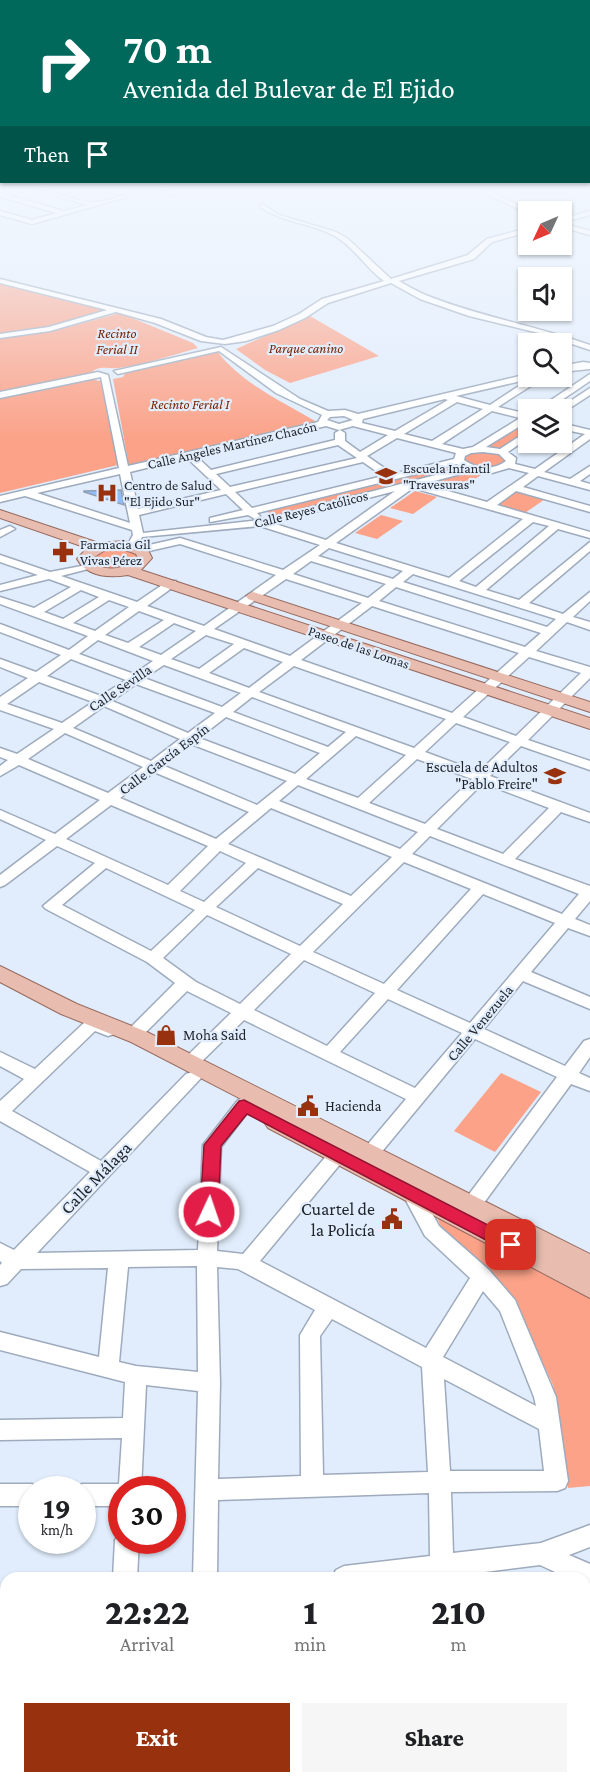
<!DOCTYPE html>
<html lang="en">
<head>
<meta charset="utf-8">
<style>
  :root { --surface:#fff; --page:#f6f6f6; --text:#202124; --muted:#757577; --accent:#97310e }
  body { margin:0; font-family:"Crimson Pro",serif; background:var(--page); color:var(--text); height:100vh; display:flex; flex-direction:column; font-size:22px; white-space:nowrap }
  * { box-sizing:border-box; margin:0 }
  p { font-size:20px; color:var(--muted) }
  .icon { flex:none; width:33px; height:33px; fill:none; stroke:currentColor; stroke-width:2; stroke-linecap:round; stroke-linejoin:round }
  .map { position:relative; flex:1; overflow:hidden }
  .side { position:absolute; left:0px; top:1572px; width:591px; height:212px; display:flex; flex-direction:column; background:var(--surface); border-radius:18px 18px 0 0; box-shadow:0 2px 4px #0004 }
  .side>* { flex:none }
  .banner { position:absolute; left:0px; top:0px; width:591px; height:183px; box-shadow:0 2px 4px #0004; background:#00695c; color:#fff; overflow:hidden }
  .needle { width:39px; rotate:226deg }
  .buttons { position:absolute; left:518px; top:201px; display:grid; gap:12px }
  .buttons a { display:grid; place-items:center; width:54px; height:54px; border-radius:0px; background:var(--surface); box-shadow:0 2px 4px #0004; font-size:30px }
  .speed { position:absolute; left:18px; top:1476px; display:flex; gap:12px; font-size:30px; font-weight:700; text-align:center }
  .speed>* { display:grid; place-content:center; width:78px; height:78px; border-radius:50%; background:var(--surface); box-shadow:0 2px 4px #0004; line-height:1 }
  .speed small { font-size:15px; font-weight:400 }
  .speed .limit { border:9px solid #d22; background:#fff; color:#111 }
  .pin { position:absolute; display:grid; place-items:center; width:51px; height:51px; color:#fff; margin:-26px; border-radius:12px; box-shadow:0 3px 9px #0006 }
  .me { position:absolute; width:66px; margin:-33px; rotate:3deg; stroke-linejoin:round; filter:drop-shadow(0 0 4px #0008) }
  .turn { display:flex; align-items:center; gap:21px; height:126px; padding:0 24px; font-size:27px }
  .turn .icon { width:78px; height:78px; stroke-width:2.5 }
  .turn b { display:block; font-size:42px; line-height:51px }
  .then { display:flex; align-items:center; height:57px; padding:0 24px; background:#0003; gap:12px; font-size:22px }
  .eta { display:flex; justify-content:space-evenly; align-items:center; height:102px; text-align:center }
  .eta b { font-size:36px; font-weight:800; line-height:42px }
  .button { display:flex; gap:12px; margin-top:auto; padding:12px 24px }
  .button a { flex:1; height:69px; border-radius:0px; background:var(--accent); color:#fff; font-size:24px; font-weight:800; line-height:69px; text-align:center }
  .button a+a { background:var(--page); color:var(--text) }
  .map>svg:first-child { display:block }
  .green { fill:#fba288 }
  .building { fill:#8fbefd; stroke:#929fb1; stroke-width:1.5 }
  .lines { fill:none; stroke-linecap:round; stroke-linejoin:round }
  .minor-casing { stroke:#9eabbd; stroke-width:3 }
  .major-casing { stroke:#976a5f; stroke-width:2 }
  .minor { fill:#fff; fill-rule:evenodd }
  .major { fill:#e8bdb0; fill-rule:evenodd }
  .route { fill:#e11d48; stroke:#92132f; stroke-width:1.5 }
  .labels { text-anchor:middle; stroke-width:4.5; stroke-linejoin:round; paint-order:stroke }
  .far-park-label { font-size:14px; font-style:italic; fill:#782101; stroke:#e1edfc }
  .far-street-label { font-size:14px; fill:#1e232a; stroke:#e1edfc }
  .far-poi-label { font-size:14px; fill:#1e232a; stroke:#e1edfc; text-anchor:start }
  .street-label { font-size:15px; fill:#1e232a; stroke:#e1edfc }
  .poi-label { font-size:15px; fill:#1e232a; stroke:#e1edfc; text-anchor:start }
  .near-street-label { font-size:18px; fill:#1e232a; stroke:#e1edfc }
  .near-poi-label { font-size:18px; fill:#1e232a; stroke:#e1edfc; text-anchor:end }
</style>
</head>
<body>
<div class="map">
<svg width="590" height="1783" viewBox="0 0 590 1783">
  <rect width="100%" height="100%" fill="#e1edfc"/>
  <g class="green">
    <polygon points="0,282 116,310 80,322 0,336"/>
    <path d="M120,313L193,343L198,348C172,355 144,365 118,368C108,369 99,365 91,373L0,392V338L54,331Z"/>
    <polygon points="310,316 379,356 290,383 265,370 236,349"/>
    <path d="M217,351C241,383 283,402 317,422L129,466L113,379L123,377L126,372Z"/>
    <polygon points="87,379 101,381 118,465 0,493 0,398"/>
    <polygon points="528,419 528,431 501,450 483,447"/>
    <path d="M481,451L500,454L506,459V462C492,472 477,467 463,461L464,455Z"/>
    <polygon points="456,463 465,469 274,517 265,510"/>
    <polygon points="473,470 486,472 452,493 419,484"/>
    <polygon points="515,488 548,497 522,515 489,506"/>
    <polygon points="415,491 437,497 413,514 390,508"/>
    <polygon points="381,515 403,521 377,539 355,533"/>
    <polygon points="117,546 141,555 133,566 108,570 89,563 94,551"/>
    <polygon points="501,1073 541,1092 495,1152 454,1131"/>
    <polygon points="430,1203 590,1292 590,1486 568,1488 553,1385 515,1303 444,1233"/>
  </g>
  <polygon class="building" points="121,490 124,505 84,492 84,491"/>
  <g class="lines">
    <defs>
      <g id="minor">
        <path d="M40,191C59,190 78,204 96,202C114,201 130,190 148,191L32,224L0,215V211L32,220L57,213L0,197V193L64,211L88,205Z"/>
        <polygon points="160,191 170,191 179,194 176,196"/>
        <polygon points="482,191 490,191 531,212 526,213"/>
        <path d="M262,204L279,215L336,232L348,239L391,279L468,255L487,239L528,228V232L492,242L474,259L399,281C408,286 418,292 428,296C481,317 537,326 590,345V350L539,333L469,316L420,299L391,283L328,303L305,318L279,330L246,341L225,344L201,341L155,323L116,312L50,331L0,338V334L49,327L107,310L0,283V279L161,319L206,337L223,340L273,326L299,314L322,299L384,281C366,268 354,247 335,236C311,223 284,223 260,207Z"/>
        <polygon points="590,211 590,215 561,223 590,231 590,235 561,227 561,219"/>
        <path d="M221,347L300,399L328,411L345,410L358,414L528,374V376L537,378V382L498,407L528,414V421L486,447L500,449L528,431V438L508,452L516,458L515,464L535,469L585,434L561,429V423L590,430V439L544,472L570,479L590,466V474L580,481L590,484V490L538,476L523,487L590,506V512L516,491L497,505L590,532V538L558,529L486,590L519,600L590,542V551L529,603L563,614L590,592V601L573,617L590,622V630L567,622L536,651L590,667V678L528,740L590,761V770L521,746L490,776L590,813V822L561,812L515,859L590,886V901L575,919L590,925V936L568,928L531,972L590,997V1009L523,981L484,1029L565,1066L584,1041L590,1039V1057L579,1073L590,1078V1091L571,1084L478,1211L471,1214L464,1211L462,1206L464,1201L557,1077L475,1039L375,1160L369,1162L363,1160L360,1155L363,1150L406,1099L244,1020L196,1067L190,1069L184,1067L181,1063L184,1059L231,1013L187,991L139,1039H127L125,1035L127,1031L175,983L147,962L46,909L43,906L95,863L57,846L5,885L0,887V875L46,840L0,819V810L55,834L100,800L19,765L0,776V766L8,760L0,757V748L17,754L54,729L0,710V697L28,678L0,667V659L36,672L61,655L0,632V624L69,650L88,636L0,604V597L34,608L71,587L49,579L0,591V585L38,575L0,562V555L50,572L92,564V568L61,576L137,602L168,581H176V585L147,606L204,626L276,575L180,544L140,553L135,550L136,548L180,538L283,570L320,545L260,526L142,537L136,548L132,549L127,546L133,535L132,530L25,496L0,502V496L119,468L101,377L0,398V392L98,372L108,375L128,466L318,422L322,415L276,393L219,351L118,374L114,371ZM531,378L490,405L456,396L530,379ZM445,399L448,400L395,431L362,423L363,419ZM457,402L483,409L432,441L404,434ZM492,411L520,418L473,447L463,449L442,444ZM344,416L353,420L339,424L327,420L330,417ZM326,426L339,430L353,426L388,435L360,452L345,441V433L340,430L335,433V440L211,470L196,456ZM397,438L456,453L454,459L393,474L367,456ZM338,445L357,458L230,487L216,474ZM483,452L499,454L506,461C493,471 477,469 464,460L465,456L471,453ZM187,458L221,490L138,509L130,472ZM363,462L383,476L252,508L235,492ZM457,464L463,468L261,520L143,533L139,515L226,494L243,510L210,518V522L248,515L255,519L260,516L257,513ZM509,468L529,473L487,502L423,484L472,471L492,473ZM120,474L130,523L37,493ZM413,488L523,519L449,578L336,543ZM395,491L326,540L272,523ZM533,522L549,526L476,587L459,581ZM329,548L403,571L393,579L318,556ZM311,561L386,584L368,598L293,574ZM413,574L556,619L547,627L403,582ZM286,579L362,603L290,656L214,629ZM396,587L541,633L525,647L379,601ZM81,590L99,597L63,619L44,612ZM109,600L129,607L95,631L73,623ZM372,606L519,653L452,713L301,660ZM139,611L164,620L128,643L105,635ZM174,623L196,631L161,655L139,647ZM206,635L234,644L199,669L171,659ZM98,640L153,661L134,674L79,654ZM244,648L283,662L249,688L209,673ZM529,657L581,673L516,736L463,717ZM71,659L126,680L101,696L47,676ZM164,665L241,693L222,707L144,678ZM294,666L446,719L414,748L259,692ZM39,682L93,702L62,723L7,704ZM136,684L215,713L188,733L112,701ZM252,697L346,732L328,747L233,712ZM104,706L180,739L151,761L73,728ZM226,717L320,753L295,774L199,738ZM456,723L510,742L479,772L425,752ZM65,733L143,767L108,793L28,759ZM356,736L406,755L358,798L306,779ZM191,744L287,781L257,805L162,765ZM417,759L472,779L425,824L369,803ZM154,772L249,812L216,839L120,798ZM483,783L549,808L503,854L437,829ZM298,785L418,832L400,849L279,801ZM111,805L208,846L168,885L66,839ZM271,808L392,857L351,896L228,844ZM430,836L579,894L562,914L412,854ZM220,851L246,863L204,902L180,891ZM404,862L471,889L384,984L313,952ZM106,868L195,910L151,951L62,905ZM258,868L343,904L300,946L216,907ZM483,894L555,923L470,1023L397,990ZM207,915L291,954L240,1004L196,982L163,958ZM304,960L375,993L327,1046L254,1010ZM388,999L462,1033L415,1088L340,1052Z"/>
        <polygon points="583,362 590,363 590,369 561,372 561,366"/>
        <polygon points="590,374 590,381 547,410 536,410"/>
        <polygon points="590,388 590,395 564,412 557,410"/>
        <polygon points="10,526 15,529 0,537 0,530"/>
        <path d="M93,1018L114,1026L116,1030L114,1034L108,1036L95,1031L12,1111L101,1161L186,1074L192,1072L198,1074L201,1078L37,1253L198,1250L203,1145L238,1100L244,1098L250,1100L253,1105L221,1147L217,1251L243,1254L339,1141L345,1139L351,1141L354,1146L351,1151L260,1261L426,1348L470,1278L425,1236L402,1193L404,1188L411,1186L418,1188L439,1226L489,1270L515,1300L556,1397L568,1481L565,1488L557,1491L451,1492L453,1553L541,1543L590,1525V1547L569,1555L590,1564V1588L585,1586V1578H568L540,1565L454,1576V1578H332L336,1570L344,1566L430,1556L429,1493L218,1500L217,1578H193L198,1391L146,1385L141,1490H122V1506H82V1490H73L82,1484H119L122,1438L0,1440V1420L123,1418L125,1382L0,1350V1332L99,1357L108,1268L21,1269L7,1284L0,1286V1265L2,1263L0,1261V1243L14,1250L90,1172L0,1121V1101L24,1079L0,1066V1052L35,1069L87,1020ZM197,1266L198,1372L136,1366L119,1362L128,1267ZM217,1267L238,1269L315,1310L300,1335L301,1476L218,1479L220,1383ZM483,1291L500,1311L534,1397L536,1406L443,1357ZM332,1319L422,1367L428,1472L323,1475L320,1336ZM444,1379L539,1429L544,1471H450Z"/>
        <polygon points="0,1484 32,1484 41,1490 32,1490 32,1506 0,1506"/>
        <polygon points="122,1531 122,1540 139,1540 137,1578 113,1578 115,1540"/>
        <rect x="0" y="1607" width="6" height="24"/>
        <polygon points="6,1726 6,1752 0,1753 0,1727"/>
        <polygon points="45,1778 71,1778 70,1783 44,1783"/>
        <polygon points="178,1778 204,1778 203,1783 177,1783"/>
        <polygon points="304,1778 330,1778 329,1783 303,1783"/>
        <rect x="433" y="1778" width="26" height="5"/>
      </g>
      <g id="major">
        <path d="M0,510L99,543L124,541L147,548L152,558L141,570L590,718V729L128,575C109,578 87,577 77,559L87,548L0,518ZM107,549H123L136,554L138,558C127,569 101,574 91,559Z"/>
        <polygon points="253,592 590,702 590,712 248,599 246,596"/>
        <polygon points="0,966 77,1004 147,1032 590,1254 590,1298 268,1128 264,1122 268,1116 272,1115 131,1042 61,1014 0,982"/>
      </g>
    </defs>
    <use href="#minor" class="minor-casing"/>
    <use href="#major" class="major-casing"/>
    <use href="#minor" class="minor"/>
    <use href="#major" class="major"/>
  </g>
  <linearGradient id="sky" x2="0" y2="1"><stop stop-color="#73abe9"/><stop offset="0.43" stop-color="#f2f7fe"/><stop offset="1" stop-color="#f2f7fe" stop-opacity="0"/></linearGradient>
  <rect width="590" height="440" fill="url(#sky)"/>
  <polygon class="route" points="244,1100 517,1240 520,1245 517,1250 511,1252 505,1250 247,1114 221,1146 218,1212 215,1217 209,1219 203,1217 200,1212 204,1145 239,1101"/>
  <defs>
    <symbol id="school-bare" viewBox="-9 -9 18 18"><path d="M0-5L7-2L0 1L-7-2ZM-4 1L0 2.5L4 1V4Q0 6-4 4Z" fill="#97310e" stroke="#e1edfc" stroke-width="2.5" paint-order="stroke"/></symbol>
    <symbol id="hospital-bare" viewBox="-9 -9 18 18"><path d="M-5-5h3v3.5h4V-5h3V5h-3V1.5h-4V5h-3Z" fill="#97310e" stroke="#e1edfc" stroke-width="2.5" paint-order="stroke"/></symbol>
    <symbol id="pharmacy-bare" viewBox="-9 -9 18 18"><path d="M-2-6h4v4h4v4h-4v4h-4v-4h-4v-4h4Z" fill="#97310e" stroke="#e1edfc" stroke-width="2.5" paint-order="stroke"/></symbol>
    <symbol id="shop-bare" viewBox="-9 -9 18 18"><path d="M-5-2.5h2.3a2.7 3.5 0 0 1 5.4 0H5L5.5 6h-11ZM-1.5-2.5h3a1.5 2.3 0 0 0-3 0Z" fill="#97310e" stroke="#e1edfc" stroke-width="2.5" paint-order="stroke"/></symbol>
    <symbol id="civic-bare" viewBox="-9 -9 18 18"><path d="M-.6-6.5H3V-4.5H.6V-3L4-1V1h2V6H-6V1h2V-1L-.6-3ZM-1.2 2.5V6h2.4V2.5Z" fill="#97310e" stroke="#e1edfc" stroke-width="2.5" paint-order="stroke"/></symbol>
  </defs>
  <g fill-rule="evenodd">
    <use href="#school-bare" x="371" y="461" width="30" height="30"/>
    <use href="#hospital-bare" x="92" y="478" width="30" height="30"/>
    <use href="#pharmacy-bare" x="48" y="537" width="30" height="30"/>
    <use href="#school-bare" x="540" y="761" width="30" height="30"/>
    <use href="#shop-bare" x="151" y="1020" width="30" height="30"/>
    <use href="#civic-bare" x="293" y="1091" width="30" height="30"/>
    <use href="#civic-bare" x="377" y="1204" width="30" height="30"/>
  </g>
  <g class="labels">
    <g class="far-park-label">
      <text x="117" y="338">Recinto<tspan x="117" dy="16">Ferial II</tspan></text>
      <text x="306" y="353">Parque canino</text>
      <text x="190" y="409">Recinto Ferial I</text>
    </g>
    <g class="far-street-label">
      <text transform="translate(232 445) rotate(-13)" y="5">Calle Ángeles Martínez Chacón</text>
      <text transform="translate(311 509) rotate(-14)" y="5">Calle Reyes Católicos</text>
      <text transform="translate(359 647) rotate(19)" y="5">Paseo de las Lomas</text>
    </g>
    <g class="far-poi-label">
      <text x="403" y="473">Escuela Infantil<tspan x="403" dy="16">"Travesuras"</tspan></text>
      <text x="124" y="490">Centro de Salud<tspan x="124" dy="16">"El Ejido Sur"</tspan></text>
      <text x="80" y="549">Farmacia Gil<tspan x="80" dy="16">Vivas Pérez</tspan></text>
    </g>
    <g class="street-label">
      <text transform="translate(120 688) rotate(-34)" y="5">Calle Sevilla</text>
      <text transform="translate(164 759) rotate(-37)" y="5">Calle García Espín</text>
      <text transform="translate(480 1023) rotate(-50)" y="5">Calle Venezuela</text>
    </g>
    <g class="poi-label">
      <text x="538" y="772" text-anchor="end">Escuela de Adultos<tspan x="538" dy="17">"Pablo Freire"</tspan></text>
      <text x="183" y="1040">Moha Said</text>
      <text x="325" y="1111">Hacienda</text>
    </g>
    <g class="near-street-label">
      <text transform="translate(96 1178) rotate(-46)" y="6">Calle Málaga</text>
    </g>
    <g class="near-poi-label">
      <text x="375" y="1215">Cuartel de<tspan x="375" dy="21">la Policía</tspan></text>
    </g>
  </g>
</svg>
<div class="buttons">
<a><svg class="needle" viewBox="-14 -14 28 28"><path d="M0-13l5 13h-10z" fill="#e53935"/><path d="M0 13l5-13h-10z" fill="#757577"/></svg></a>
<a><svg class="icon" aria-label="sound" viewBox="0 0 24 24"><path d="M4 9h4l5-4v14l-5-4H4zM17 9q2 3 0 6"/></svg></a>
<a><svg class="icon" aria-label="search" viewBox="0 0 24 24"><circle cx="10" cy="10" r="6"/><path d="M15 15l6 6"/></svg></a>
<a><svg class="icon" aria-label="layers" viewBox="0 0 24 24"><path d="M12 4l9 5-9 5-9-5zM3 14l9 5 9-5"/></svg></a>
</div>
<div class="speed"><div>19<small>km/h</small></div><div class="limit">30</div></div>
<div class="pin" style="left:511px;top:1245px;background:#d93025"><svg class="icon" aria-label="arrive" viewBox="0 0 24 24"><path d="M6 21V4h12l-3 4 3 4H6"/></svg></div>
<svg class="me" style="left:209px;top:1212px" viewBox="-20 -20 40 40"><circle r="17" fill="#e11d48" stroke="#fff" stroke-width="3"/><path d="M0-11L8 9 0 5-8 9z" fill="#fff"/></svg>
<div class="banner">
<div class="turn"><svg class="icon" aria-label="right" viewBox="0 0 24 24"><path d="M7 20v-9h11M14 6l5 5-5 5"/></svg><div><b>70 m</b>Avenida del Bulevar de El Ejido</div></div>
<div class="then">Then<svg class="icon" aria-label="arrive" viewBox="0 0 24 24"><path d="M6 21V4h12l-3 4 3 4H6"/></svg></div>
</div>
<section class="side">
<div class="eta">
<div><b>22:22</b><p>Arrival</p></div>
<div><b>1</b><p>min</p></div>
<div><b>210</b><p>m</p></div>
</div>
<div class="button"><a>Exit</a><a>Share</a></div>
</section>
</div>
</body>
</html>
